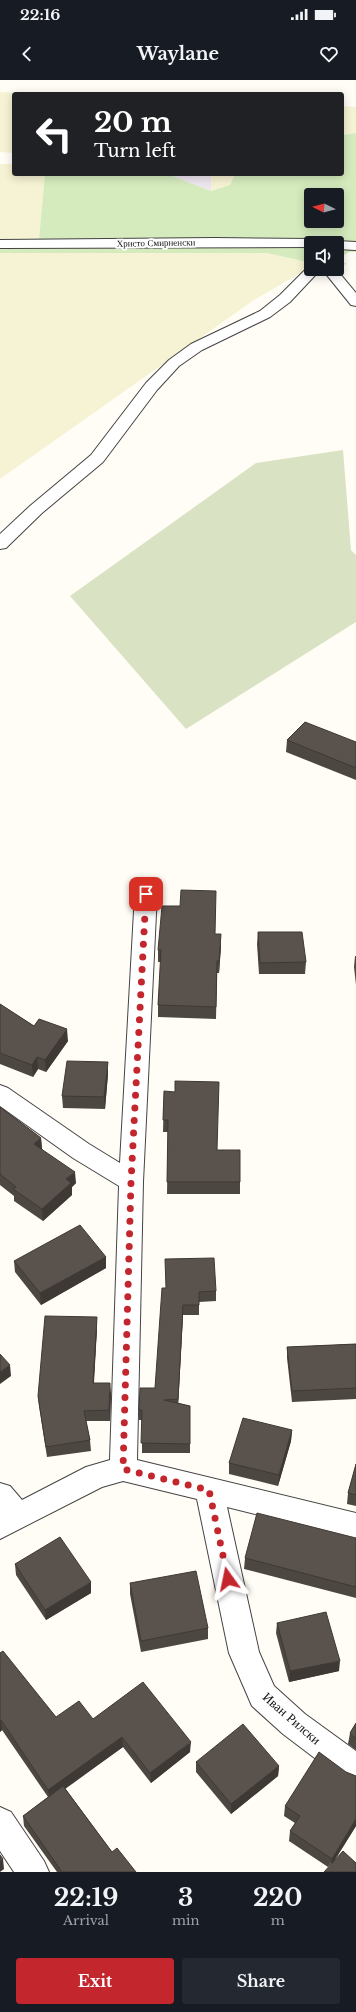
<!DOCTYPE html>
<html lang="en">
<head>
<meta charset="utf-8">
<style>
  :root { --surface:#171b24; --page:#242831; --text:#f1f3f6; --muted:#9ea1a6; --accent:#c4262e }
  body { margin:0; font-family:"Libre Baskerville",serif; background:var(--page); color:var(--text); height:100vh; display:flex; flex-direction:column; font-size:15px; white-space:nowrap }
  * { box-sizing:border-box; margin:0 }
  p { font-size:13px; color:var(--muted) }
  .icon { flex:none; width:22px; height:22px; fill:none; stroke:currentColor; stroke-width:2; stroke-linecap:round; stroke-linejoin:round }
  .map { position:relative; height:1792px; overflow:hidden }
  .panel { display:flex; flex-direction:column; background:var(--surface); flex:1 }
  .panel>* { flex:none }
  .banner { position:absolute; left:12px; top:12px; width:332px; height:84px; border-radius:4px; box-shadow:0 2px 10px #0003; background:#202124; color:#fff; overflow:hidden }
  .needle { width:26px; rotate:276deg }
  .fabs { position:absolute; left:304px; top:108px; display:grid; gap:8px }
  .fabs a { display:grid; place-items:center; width:40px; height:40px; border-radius:4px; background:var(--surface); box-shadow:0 2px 10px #0003; font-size:20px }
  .pin { position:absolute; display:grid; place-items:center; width:34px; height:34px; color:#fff; margin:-17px; border-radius:8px; box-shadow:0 2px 6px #0006 }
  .me { position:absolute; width:44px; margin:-22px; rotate:348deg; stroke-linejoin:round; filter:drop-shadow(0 0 3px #0008) }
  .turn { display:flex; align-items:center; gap:14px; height:84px; padding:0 16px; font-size:18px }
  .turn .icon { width:52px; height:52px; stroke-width:2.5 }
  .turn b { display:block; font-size:28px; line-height:34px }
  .eta { display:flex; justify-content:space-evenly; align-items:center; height:68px; text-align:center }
  .eta b { font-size:24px; font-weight:700; line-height:28px }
  .action { display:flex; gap:8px; margin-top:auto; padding:8px 16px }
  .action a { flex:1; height:46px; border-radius:4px; background:var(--accent); color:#fff; font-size:16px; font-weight:700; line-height:46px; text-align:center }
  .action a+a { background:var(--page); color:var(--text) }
  .status { display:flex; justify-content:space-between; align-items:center; height:28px; padding:0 20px; background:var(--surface); direction:ltr }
  .status svg { height:11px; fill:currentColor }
  header { display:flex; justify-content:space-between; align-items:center; height:52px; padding:0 16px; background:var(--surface); font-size:18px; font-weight:700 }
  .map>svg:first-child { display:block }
  .industrial { fill:#eee6ef }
  .farmland { fill:#f6f3d4 }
  .green { fill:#d5ebbd; fill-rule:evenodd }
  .cemetery { fill:#d9e3c4 }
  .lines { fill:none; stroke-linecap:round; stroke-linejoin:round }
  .minor-casing { stroke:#444; stroke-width:2 }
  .minor { fill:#fff; fill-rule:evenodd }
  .wall { fill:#4d4742 }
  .shaded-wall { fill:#3f3936 }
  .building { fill:#5a524d; stroke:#3f3936 }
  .route { stroke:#c4262e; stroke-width:7; stroke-dasharray:0 12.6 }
  .labels { text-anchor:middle; stroke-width:4; stroke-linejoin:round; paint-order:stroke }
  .far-street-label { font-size:9px; fill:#111; stroke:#fff }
  .near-street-label { font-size:13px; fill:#111; stroke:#fff }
</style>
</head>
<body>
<div class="status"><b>22:16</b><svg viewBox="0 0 49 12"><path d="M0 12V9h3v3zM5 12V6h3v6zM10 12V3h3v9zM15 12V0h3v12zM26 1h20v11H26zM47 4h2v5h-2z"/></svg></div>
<header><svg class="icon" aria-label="back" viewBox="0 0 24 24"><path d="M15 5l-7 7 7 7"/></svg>Waylane<svg class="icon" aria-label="heart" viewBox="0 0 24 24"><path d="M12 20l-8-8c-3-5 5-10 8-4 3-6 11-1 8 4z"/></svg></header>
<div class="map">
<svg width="356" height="1792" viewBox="0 0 356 1792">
  <rect width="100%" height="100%" fill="#fffdf5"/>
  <polygon class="industrial" points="167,94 211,94 211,111"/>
  <g class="farmland">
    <polygon points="0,12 50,14 14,14 14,73 0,72"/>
    <polygon points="342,26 356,27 356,53 342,55"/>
    <polygon points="0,84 14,84 14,94 45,94 39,159 0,159"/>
    <polygon points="211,94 235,94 230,105 211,111"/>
    <polygon points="0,173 267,173 307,182 311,185 311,189 306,190 254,220 0,399"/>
  </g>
  <path class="green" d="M356,53V172H349L343,176L342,182L347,184L337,186V163H311V185L307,182L267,173H0V159H39L45,94H167L211,111L230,105L235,94H342V55ZM311,115H337V141H311Z"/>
  <polygon class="cemetery" points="343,370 351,470 356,475 356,542 186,649 70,516 256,383"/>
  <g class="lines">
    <defs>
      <g id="minor">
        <polygon points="215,158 311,159 316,160 318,163 311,163 311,167 0,168 0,160"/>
        <polygon points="337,161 356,162 356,170 337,169 337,163 331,163"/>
        <polygon points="309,186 311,186 311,189 321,189 290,222 270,237 202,270 179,286 157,310 103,382 42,433 6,468 0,469 0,454 30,426 91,375 146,303 169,280 191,264 260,231 280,215"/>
        <polygon points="322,189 336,189 356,213 356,226 351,225"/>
        <polygon points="146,806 153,808 157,813 143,1102 137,1380 356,1433 356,1459 227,1427 259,1572 274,1606 305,1634 356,1671 356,1705 345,1701 283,1654 252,1626 229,1573 197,1419 123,1401 102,1407 0,1459 0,1403 10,1406 22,1420 86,1387 110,1380 119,1106 73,1078 0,1026 0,1005 8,1008 89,1064 120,1083 135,813 139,808"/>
        <polygon points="0,1727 11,1732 44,1781 49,1792 14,1792 0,1771"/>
      </g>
    </defs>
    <use href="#minor" class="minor-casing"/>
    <use href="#minor" class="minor"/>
  </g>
  <g class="wall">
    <polygon points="287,660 356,662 356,700 286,672"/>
    <polygon points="258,852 306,882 305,894 259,894 257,864"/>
    <polygon points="215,854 221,866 219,893 217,893 216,939 158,937 158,925 161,882 158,882 158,870"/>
    <polygon points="355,876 356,876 356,905 354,887"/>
    <polygon points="0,924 34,946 68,961 46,992 38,989 33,997 0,984"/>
    <polygon points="108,994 105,1029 63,1028 62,1016"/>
    <polygon points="164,1011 217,1070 240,1102 240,1114 167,1114 168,1052 163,1052"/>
    <polygon points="0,1027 41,1058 42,1069 76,1103 72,1107 72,1115 43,1141 14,1121 14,1116 0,1105"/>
    <polygon points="106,1177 106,1188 41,1225 15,1192 14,1181"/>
    <polygon points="166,1208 216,1211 216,1221 199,1222 199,1235 183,1235 178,1323 190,1326 190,1373 142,1373 142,1340 139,1340 139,1330 155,1308"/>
    <polygon points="97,1248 94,1303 111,1313 110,1341 86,1341 90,1360 91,1371 47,1377 39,1326 38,1316"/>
    <polygon points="356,1264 356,1319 292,1322 287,1278 287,1267"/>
    <polygon points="292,1350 291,1361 278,1406 229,1394 229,1383"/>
    <polygon points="356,1384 356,1426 347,1424 348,1413"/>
    <polygon points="356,1458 356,1518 244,1489 245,1478"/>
    <polygon points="15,1484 91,1513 46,1540 16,1495"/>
    <polygon points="130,1503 208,1548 208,1559 141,1572 130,1514"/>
    <polygon points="277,1543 339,1591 289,1602 276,1553"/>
    <polygon points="0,1573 56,1637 93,1639 190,1672 151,1703 123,1667 65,1708 112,1772 136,1792 57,1792 24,1746 23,1736 48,1717 2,1650 0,1652"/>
    <polygon points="356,1643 356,1670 348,1664 350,1653"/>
    <polygon points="196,1682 279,1686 278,1696 231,1734 196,1692"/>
    <polygon points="346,1692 356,1696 356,1746 337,1776 328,1787 289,1761 290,1751 295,1743 284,1736 285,1726"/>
  </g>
  <g class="shaded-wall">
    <polygon points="221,854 221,866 219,893 219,881"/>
    <polygon points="67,949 68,961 46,992 45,980"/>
    <polygon points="37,977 38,989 33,997 32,985"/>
    <polygon points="108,982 108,994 105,1029 104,1017"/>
    <polygon points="41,1058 42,1070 34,1064"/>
    <polygon points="75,1092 76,1103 72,1107 72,1115 43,1141 42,1129 66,1099"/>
    <polygon points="106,1177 106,1188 41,1225 40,1213"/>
    <polygon points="183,1225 183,1235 178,1329 178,1319"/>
    <polygon points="97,1237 97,1248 93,1314 93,1303"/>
    <polygon points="10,1285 11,1296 0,1304 0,1292"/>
    <polygon points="110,1303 111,1313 110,1341 109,1330"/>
    <polygon points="292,1350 291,1361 278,1406 279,1395"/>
    <polygon points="91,1502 91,1513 46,1540 45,1530"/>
    <polygon points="340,1581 339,1591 289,1602 290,1591"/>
    <polygon points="1,1640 2,1650 0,1652 0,1641"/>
    <polygon points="122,1657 123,1667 50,1720 48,1710"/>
    <polygon points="191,1662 190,1672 151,1703 150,1693"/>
    <polygon points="279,1686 278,1696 231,1734 231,1724"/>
    <polygon points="356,1739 356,1746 330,1788 332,1779"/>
    <polygon points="3,1779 4,1789 0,1792 0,1782"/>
  </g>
  <g class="building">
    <polygon points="305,642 356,662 356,688 287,660"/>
    <polygon points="181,810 216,811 215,854 221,854 219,881 217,881 216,927 158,925 161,870 158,870 162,826 180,826"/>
    <polygon points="258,852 302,852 306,882 260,883"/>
    <polygon points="0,924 34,946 39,939 67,949 45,980 37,977 32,985 0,973"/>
    <polygon points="67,981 108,982 104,1017 62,1016"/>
    <polygon points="175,1001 219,1002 217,1070 240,1070 240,1102 167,1102 168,1040 163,1040 164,1011 175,1012"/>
    <polygon points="0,1027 41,1058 34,1064 75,1092 66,1099 71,1103 42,1129 13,1109 16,1107 0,1094"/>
    <polygon points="80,1145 106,1177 40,1213 14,1181"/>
    <polygon points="214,1178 216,1211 199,1212 199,1225 183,1225 178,1319 164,1320 190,1326 190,1364 141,1363 142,1330 139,1330 140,1308 155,1308 162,1208 166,1208 165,1179"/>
    <polygon points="45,1236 97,1237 93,1303 110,1303 109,1330 84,1331 90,1360 46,1367 38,1316"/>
    <polygon points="356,1264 356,1308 292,1311 287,1267"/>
    <polygon points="0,1274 10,1285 0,1292"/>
    <polygon points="243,1338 292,1350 279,1395 229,1383"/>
    <polygon points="356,1384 356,1415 348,1413"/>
    <polygon points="257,1433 356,1458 356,1507 245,1478"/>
    <polygon points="60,1457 91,1502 45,1530 15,1484"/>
    <polygon points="196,1491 208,1548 141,1561 130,1503"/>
    <polygon points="326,1532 340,1581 290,1591 277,1543"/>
    <polygon points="3,1571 56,1637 79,1621 93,1639 143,1602 191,1662 150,1693 122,1657 48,1710 1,1640 0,1641 0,1573"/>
    <polygon points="356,1643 356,1659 350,1653"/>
    <polygon points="243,1644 279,1686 231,1724 196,1682"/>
    <polygon points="319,1672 346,1692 356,1696 356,1739 332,1779 290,1751 300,1736 285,1726"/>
    <polygon points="63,1706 112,1772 117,1768 136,1792 62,1792 23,1736"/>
    <polygon points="343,1771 356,1783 356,1792 324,1792"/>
    <polygon points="0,1775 3,1779 0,1782"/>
  </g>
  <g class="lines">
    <polyline class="route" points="146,814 131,1102 123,1389 209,1410 228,1499"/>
  </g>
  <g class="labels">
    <g class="far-street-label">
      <text transform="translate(156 163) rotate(-1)" y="3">Христо Смирненски</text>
    </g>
    <g class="near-street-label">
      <text transform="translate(292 1638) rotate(41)" y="5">Иван Рилски</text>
    </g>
  </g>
</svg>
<div class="fabs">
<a><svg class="needle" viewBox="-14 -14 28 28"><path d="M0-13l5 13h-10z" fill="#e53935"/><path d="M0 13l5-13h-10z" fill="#9ea1a6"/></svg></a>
<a><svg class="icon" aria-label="sound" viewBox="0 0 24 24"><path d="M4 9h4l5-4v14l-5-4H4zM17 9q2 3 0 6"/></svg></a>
</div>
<div class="pin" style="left:146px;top:814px;background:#d93025"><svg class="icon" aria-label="arrive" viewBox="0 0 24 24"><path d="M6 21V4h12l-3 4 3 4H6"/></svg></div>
<svg class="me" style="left:228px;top:1499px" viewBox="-20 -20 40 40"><path d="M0-17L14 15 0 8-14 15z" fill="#c4262e" stroke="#fff" stroke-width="4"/></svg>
<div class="banner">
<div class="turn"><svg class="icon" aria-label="left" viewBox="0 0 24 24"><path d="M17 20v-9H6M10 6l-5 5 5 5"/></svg><div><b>20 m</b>Turn left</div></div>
</div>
</div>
<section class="panel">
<div class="eta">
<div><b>22:19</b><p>Arrival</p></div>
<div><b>3</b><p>min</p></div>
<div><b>220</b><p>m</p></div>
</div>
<div class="action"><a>Exit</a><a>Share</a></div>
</section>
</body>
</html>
